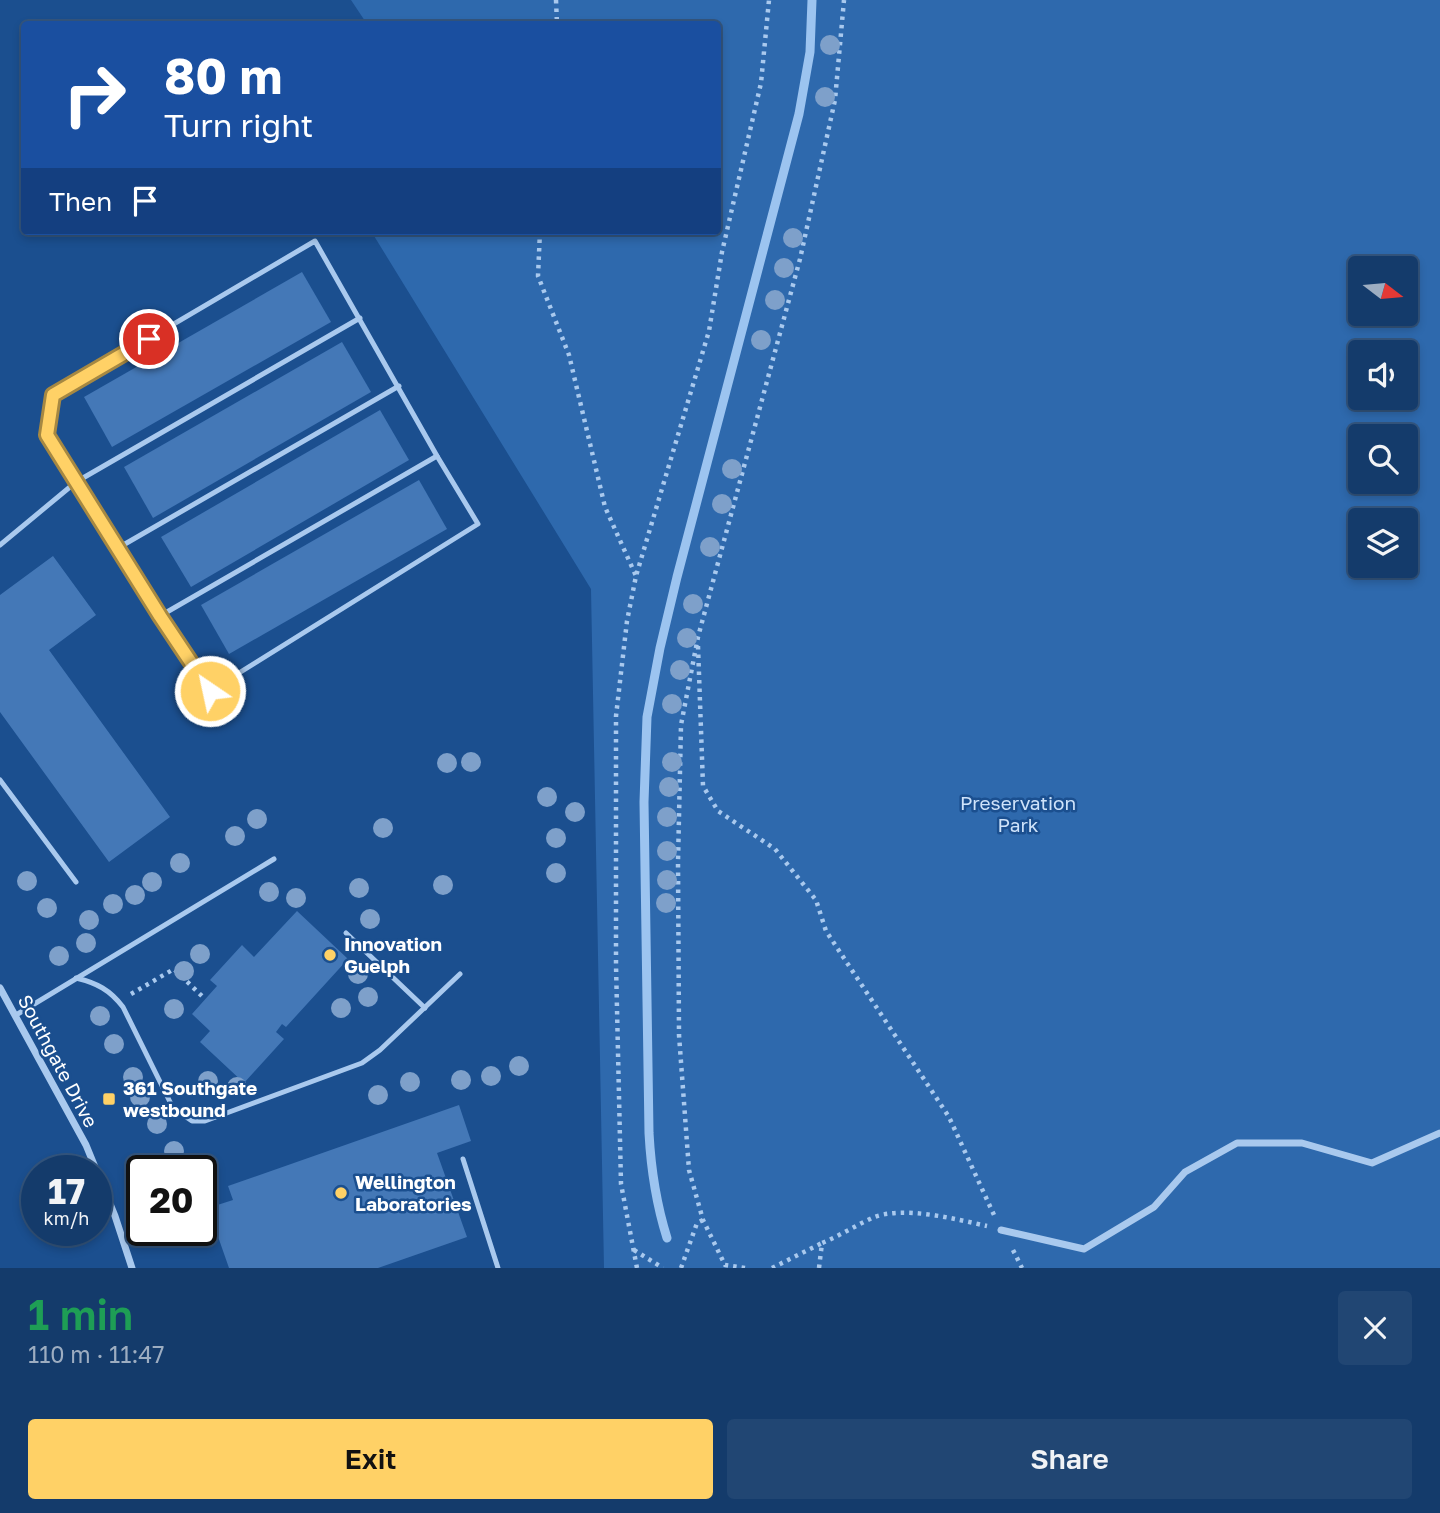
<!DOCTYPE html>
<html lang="en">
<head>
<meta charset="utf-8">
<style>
  :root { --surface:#143b6b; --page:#214673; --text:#f1f3f6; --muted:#9dadc1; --line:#33557e; --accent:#ffd166 }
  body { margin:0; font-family:"Golos Text",sans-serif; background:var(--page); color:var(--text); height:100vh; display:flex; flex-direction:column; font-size:26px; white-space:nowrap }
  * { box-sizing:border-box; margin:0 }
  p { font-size:23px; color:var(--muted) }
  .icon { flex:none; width:38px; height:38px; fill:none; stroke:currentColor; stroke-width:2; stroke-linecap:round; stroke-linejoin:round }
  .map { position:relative; height:1268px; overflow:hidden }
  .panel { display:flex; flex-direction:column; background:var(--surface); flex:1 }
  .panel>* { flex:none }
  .hud { position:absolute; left:21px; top:21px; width:700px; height:214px; border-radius:7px; box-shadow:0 4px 10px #0003,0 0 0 2px var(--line); background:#1a4fa0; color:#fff; overflow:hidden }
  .needle { width:46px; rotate:106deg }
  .fabs { position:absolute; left:1348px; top:256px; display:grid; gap:14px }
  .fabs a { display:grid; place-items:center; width:70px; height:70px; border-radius:7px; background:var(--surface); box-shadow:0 4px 10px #0003,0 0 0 2px var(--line); font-size:35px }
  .speed { position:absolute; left:21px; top:1155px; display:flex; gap:14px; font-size:35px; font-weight:700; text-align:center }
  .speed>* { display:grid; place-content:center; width:91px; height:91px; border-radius:50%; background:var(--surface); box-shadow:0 4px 10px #0003,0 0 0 2px var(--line); line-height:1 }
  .speed small { font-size:18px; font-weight:400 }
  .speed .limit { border:4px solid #111; border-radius:10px; background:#fff; color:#111 }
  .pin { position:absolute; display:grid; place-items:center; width:60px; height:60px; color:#fff; margin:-30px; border:4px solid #fff; border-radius:50%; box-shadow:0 2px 7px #0007 }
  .me { position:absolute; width:77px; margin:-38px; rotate:326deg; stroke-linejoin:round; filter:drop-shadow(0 0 5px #0008) }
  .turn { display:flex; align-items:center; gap:24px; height:147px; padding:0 28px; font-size:32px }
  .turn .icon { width:91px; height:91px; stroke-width:2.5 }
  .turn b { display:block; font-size:49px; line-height:60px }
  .then { display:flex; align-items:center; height:66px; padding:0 28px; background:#0003; gap:14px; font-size:26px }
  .round { display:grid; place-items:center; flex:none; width:74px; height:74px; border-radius:7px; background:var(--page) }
  .head { display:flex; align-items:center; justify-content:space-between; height:119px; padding:0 28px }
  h1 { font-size:42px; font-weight:600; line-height:52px; color:#1e9e55 }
  .action { display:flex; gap:14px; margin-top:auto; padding:14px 28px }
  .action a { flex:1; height:80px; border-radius:7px; background:var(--accent); color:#111; font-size:28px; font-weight:600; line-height:80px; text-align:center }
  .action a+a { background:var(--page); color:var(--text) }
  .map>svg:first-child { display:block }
  .green { fill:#2e69ad; fill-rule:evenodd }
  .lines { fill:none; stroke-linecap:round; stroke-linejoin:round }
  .stream { stroke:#9cc4f0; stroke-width:9 }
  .building { fill:#4478b7 }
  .path { stroke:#a9c9ee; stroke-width:4.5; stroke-dasharray:3.5 5; stroke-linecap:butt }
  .lane { stroke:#a9c9ee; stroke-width:5 }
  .street { stroke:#a9c9ee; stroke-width:7 }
  .tree { fill:#7ea0ca }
  .route-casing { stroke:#a68842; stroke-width:18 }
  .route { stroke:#ffd166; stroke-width:12 }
  .poi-dot { fill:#ffd166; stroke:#1b4f8f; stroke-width:2.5 }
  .labels { text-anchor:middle; stroke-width:5; stroke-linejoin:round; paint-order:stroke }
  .park-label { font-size:19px; fill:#cfe3fa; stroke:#1b4f8f }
  .poi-label { font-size:19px; font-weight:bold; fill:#fff; stroke:#1b4f8f; text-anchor:start }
  .street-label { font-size:19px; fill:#fff; stroke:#1b4f8f }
</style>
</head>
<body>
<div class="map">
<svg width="1440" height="1268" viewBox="0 0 1440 1268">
  <rect width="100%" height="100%" fill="#1b4f8f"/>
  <path class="green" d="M351,0H1440V1268H604L591,589L371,231H718V24H367ZM1360,268H1405V313H1360ZM1360,352H1405V397H1360ZM1360,436H1405V481H1360ZM1360,520H1405V565H1360Z"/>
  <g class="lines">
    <path class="stream" d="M667,1238C656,1203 651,1170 649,1133L644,802L647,717L660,648L677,577L799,114L810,52L812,0"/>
  </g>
  <g class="building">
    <polygon points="302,272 331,322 112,447 84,397"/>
    <polygon points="342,342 371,392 153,518 124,467"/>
    <polygon points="380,410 409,460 191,587 161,537"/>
    <polygon points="419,480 447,529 229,654 201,605"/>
    <polygon points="53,556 96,615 49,650 170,817 109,862 0,712 0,595"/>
    <polygon points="297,911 348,959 286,1027 282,1024 276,1032 284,1039 244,1083 200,1042 210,1031 192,1014 217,986 210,980 242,945 254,957"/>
    <polygon points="459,1105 471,1141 437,1153 467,1237 378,1268 229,1268 208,1208 233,1200 228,1186"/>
  </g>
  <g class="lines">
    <g class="path">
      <polyline points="556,0 557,24"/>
      <polyline points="540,231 538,276 569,355 605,507 636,576"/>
      <polyline points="698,646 703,786 718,811 775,849 816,900 826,931 949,1117 994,1215"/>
      <polyline points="131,994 174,969 205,999"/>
      <polyline points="634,1250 663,1268"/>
      <polyline points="1013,1250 1022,1268"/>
      <polyline points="637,1268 621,1184 616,965 616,716 627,621 636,576 709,331 722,252 761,83 769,0"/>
      <polyline points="681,1268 697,1223 703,1220"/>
      <polyline points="745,1268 725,1265 703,1220 689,1170 679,1035 678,862 681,725 698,637 800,259 835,100 844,0"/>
      <polyline points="772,1268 822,1243"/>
      <path d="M819,1268L822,1243C839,1236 855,1226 872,1218C902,1205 955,1219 987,1226"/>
    </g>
    <g class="lane">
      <polygon points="315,241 437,456 478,524 210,691 160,616 47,435 53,395"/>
      <polyline points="0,545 76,482 360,318"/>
      <polyline points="118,548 399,386"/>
      <polyline points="160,616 437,456"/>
      <polyline points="0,780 76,882"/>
      <polyline points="346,933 425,1008"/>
      <path d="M76,978C97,983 110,990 123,1007L173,1108L192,1121H205L362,1063L380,1050L460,974"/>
      <polyline points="16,1015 274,859"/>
      <polyline points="463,1159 498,1268"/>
    </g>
    <g class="street">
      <polyline points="0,988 86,1145 115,1216 132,1268"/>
      <polyline points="1001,1230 1084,1249 1154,1207 1185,1172 1237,1143 1302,1143 1372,1163 1440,1133"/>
    </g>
  </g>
  <g class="tree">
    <circle cx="830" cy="45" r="10"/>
    <circle cx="825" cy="97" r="10"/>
    <circle cx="793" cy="238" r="10"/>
    <circle cx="784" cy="268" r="10"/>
    <circle cx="775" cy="300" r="10"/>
    <circle cx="761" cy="340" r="10"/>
    <circle cx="732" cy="469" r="10"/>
    <circle cx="722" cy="504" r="10"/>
    <circle cx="710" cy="547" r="10"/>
    <circle cx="693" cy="604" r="10"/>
    <circle cx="687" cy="638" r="10"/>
    <circle cx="680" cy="670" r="10"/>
    <circle cx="672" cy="704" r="10"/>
    <circle cx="471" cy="762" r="10"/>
    <circle cx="672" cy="762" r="10"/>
    <circle cx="447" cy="763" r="10"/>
    <circle cx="669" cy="787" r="10"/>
    <circle cx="547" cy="797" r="10"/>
    <circle cx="575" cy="812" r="10"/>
    <circle cx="667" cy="817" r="10"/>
    <circle cx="257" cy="819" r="10"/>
    <circle cx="383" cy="828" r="10"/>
    <circle cx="235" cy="836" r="10"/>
    <circle cx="556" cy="838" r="10"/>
    <circle cx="667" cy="851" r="10"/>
    <circle cx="180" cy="863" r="10"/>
    <circle cx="556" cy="873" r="10"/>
    <circle cx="667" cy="880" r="10"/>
    <circle cx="27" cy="881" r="10"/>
    <circle cx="152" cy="882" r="10"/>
    <circle cx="443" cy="885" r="10"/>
    <circle cx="359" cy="888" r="10"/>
    <circle cx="269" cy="892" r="10"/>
    <circle cx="135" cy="895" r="10"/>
    <circle cx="296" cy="898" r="10"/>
    <circle cx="666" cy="903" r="10"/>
    <circle cx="113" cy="904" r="10"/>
    <circle cx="47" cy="908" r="10"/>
    <circle cx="370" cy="919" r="10"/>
    <circle cx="89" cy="920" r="10"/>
    <circle cx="86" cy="943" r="10"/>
    <circle cx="200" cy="954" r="10"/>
    <circle cx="59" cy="956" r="10"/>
    <circle cx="184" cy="971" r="10"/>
    <circle cx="358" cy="974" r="10"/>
    <circle cx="368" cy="997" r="10"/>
    <circle cx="341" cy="1008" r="10"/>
    <circle cx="174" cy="1009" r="10"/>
    <circle cx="100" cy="1016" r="10"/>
    <circle cx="114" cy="1044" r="10"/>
    <circle cx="519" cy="1066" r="10"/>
    <circle cx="491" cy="1076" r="10"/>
    <circle cx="133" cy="1077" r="10"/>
    <circle cx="461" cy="1080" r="10"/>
    <circle cx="208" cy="1081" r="10"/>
    <circle cx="410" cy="1082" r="10"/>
    <circle cx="237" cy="1087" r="10"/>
    <circle cx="378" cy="1095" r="10"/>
    <circle cx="140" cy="1097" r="10"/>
    <circle cx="157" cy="1124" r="10"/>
    <circle cx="174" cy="1151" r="10"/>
  </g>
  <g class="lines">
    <defs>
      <polyline id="route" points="149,339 53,395 47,435 160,616 210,691"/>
    </defs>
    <use href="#route" class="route-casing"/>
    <use href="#route" class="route"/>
  </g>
  <g class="poi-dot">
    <circle cx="330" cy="955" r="7"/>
    <rect x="102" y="1092" width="14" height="14" rx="3.5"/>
    <circle cx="341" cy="1193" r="7"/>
  </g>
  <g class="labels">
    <g class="park-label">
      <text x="1018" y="810">Preservation<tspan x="1018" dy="22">Park</tspan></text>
    </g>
    <g class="poi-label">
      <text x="344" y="951">Innovation<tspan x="344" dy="22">Guelph</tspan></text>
      <text x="123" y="1095">361 Southgate<tspan x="123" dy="22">westbound</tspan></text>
      <text x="355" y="1189">Wellington<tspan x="355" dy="22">Laboratories</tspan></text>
    </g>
    <g class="street-label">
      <text transform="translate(58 1061) rotate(62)" y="7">Southgate Drive</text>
    </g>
  </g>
</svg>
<div class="fabs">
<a><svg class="needle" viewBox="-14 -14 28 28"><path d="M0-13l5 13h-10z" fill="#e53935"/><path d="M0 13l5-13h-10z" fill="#9dadc1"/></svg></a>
<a><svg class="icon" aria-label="sound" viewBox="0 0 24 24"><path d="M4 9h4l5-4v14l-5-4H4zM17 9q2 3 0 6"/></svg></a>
<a><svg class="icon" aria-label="search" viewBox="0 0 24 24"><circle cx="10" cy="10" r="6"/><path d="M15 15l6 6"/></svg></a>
<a><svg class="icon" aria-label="layers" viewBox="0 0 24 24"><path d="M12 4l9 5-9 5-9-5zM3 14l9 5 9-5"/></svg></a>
</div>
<div class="speed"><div>17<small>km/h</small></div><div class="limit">20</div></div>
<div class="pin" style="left:149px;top:339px;background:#d93025"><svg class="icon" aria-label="arrive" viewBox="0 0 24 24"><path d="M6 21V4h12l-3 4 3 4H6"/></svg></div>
<svg class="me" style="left:210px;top:691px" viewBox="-20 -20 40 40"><circle r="17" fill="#ffd166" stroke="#fff" stroke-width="3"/><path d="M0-11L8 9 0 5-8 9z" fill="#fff"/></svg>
<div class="hud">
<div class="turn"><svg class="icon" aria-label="right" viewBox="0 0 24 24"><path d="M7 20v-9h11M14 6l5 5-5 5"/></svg><div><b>80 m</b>Turn right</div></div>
<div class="then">Then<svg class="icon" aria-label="arrive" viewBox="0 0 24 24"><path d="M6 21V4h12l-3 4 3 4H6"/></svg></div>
</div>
</div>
<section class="panel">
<div class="head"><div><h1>1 min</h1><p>110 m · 11:47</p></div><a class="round"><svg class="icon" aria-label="close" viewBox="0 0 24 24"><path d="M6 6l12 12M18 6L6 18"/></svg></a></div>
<div class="action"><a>Exit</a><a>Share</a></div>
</section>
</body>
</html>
